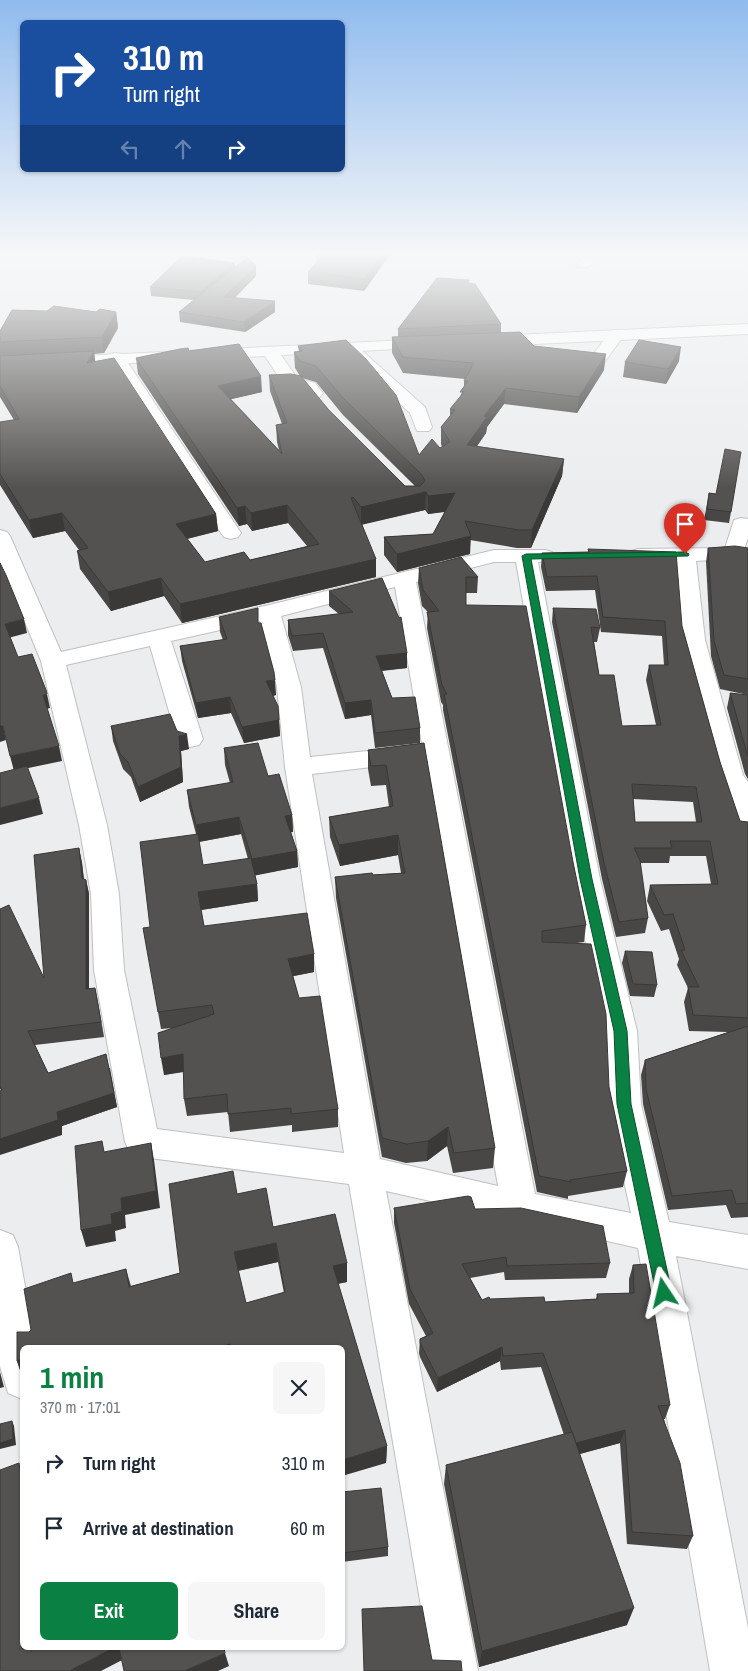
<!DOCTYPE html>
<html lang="en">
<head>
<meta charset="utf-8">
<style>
  :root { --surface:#fff; --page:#f6f6f7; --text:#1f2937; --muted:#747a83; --accent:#0b8043 }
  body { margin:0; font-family:"Archivo Narrow",sans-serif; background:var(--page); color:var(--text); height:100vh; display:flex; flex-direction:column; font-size:19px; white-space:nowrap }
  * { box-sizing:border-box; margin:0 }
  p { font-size:16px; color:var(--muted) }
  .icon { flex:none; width:28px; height:28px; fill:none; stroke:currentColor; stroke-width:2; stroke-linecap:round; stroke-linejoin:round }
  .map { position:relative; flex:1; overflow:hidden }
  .panel { position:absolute; left:20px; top:1345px; width:325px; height:305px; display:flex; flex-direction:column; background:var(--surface); border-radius:8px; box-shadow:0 1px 4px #0004 }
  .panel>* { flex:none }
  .top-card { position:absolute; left:20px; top:20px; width:325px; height:152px; border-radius:8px; box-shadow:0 1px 4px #0004; background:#1a4fa0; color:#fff; overflow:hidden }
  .pin { position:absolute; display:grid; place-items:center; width:42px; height:42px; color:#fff; margin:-51px -21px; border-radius:50% 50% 50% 0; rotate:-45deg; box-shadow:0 0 5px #0007 }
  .pin .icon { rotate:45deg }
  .me { position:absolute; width:55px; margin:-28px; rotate:350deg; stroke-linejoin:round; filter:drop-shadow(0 0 4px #0008) }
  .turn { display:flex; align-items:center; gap:18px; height:105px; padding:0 20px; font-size:22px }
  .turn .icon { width:65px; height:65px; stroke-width:2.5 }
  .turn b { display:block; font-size:35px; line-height:42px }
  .lanes { display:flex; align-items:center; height:48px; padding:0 20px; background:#0003; justify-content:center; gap:25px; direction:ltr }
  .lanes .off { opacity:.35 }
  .round { display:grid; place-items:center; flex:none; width:52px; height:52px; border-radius:8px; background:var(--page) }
  .overview { display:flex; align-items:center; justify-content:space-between; height:85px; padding:0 20px }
  h1 { font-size:30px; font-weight:700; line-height:38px; color:var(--accent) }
  .button { display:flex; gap:10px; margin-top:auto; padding:10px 20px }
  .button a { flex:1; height:58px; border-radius:8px; background:var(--accent); color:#fff; font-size:20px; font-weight:700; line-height:58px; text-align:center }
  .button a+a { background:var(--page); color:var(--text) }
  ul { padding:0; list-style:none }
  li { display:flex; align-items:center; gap:15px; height:65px; padding:0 20px }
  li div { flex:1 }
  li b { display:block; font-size:19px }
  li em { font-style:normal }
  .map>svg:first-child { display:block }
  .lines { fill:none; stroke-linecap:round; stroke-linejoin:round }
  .minor-casing { stroke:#bfc0c3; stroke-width:2 }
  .major-casing { stroke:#bfc0c3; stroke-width:2 }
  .minor { fill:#fff; fill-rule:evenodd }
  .major { fill:#fff; fill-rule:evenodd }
  .wall { fill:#484745; fill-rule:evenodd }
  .shaded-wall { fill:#3b3938 }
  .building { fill:#545250; stroke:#3b3938; fill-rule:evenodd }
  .route { fill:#0b8043; stroke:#07532c }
</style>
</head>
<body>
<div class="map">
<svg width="748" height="1671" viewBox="0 0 748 1671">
  <rect width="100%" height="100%" fill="#ebedef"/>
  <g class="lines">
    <defs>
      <g id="minor">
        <polygon points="588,254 604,254 588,267 578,267 576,264"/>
        <path d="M616,330L624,335L601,367C589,369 575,366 563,364L561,360L563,356L591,357L610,332Z"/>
        <polygon points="353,346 359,348 425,407 432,427 429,431 417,431 410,413 347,354 345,351 347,348"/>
        <polygon points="270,347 276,348 297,378 315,383 323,393 320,397 308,397 303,391 285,386 262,352 264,348"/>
        <polygon points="116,353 122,354 241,533 238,537 231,539 224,537 221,533 108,358 110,354"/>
        <path d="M741,518L748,519V538L741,558L696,561L705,640L743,775L748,782V837L738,835C728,817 729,794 718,777L681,640L675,561L631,559L627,555L631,551L638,549L725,548L734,520Z"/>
        <path d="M0,530L7,532L10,536L61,652L269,605L494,550H545L552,552L556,556L552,560L538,562L600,879L637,1031L641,1104L669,1222L748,1235V1269L676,1256L748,1628V1671H710L638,1248L386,1191L478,1671H432L349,1184L142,1157L130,1152L125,1142L94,970L91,894L79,825L41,661L0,561ZM494,562H516L572,879L605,1031L607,1104L631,1213L535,1194L416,582ZM395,587L498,1186L380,1159L312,774L406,763L415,761L419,755L415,749L406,747L310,757L301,687L281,616ZM260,621L277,687L285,767L344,1153L157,1129L124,970L119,894L107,825L66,665L150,646L177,739L181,745L190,747L199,745L203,739L171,641Z"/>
        <polygon points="0,1230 13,1235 18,1247 36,1348 22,1348 22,1399 8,1393 0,1366"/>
      </g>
      <g id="major">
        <polygon points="748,324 748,334 490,346 482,341 490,336"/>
        <polygon points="429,339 435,341 437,344 435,347 0,370 0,360"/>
      </g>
    </defs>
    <use href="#minor" class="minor-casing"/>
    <use href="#major" class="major-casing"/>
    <use href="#minor" class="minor"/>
    <use href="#major" class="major"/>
  </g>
  <g class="wall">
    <polygon points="390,254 364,291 308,284 308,272 316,263 316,257"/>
    <polygon points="256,266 256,276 235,298 275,312 245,332 180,322 179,312 194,300 151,296 150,287 235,268"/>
    <path d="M469,283L501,324V333L534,346L604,370L577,413L504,404L487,427L486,433L477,446L564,459L562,476L531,548H517L470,540V554L397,572L384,555V537L433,534L445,512L428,514L425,510L362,524L376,577L182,623L164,596L111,611L80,569L77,551L79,550L65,531L33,538L0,485V422L14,420L0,397V331L47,311L116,312L118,328L104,353L94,354L95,362L216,514L218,531L187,539L205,562L250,560L307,546L288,523L252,531L247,524L239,526L138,374L136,358L189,351L262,392L231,399L279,450L277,442L276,425L282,424L270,391L269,375L300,376L295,368L294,352H299L298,346L419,455L442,447L441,444V427L450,416V409L460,397L464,387V381L465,379L403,373L392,353V337H398V329ZM302,378L316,382L343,415L415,486H405L328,409Z"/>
    <polygon points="679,361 666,384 623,377 625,362"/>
    <polygon points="709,493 716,494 731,512 729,523 704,520"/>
    <polygon points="708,548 748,548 748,695 720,689 711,656 706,562"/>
    <path d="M588,549L682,626L720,762L740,821L748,822V1217L731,1218L726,1205L668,1210L643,1104L641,1075L645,1060L728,1032L689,1031L684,1002L688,988L677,965L679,959L669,929L661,931L647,901L650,885L711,884L706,856H670L669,863H640L648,918L645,933L616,937L602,879L552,622L553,608L600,628L597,642H594L599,675L622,726L656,725L646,680L649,665H664L662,636L601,632L595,590L546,591L541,567L542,553L588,552ZM633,799L693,802L696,822H635Z"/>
    <polygon points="419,568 478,577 477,593 466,593 466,605 573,862 586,925 584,942 570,944 609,1087 627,1171 623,1187 568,1196 568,1199 537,1192 443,710 443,705 441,702 427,628 428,612 422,606 418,583"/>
    <polygon points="329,591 407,653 407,668 382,671 392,698 420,728 420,743 375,748 371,715 345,719 323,648 293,651 288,635 288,620 339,614 329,606"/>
    <polygon points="219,617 259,623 276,695 273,696 279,720 280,736 244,743 231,713 198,718 182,661 180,646 223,640 220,632"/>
    <polygon points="730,693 748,695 748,779 745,774 727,708"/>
    <polygon points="111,726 177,731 189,749 181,751 183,782 140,802 131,777 123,769 113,741"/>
    <polygon points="424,743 495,1148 493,1168 453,1173 447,1146 427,1161 406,1163 382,1157 336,898 335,877 401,873 398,855 340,866 330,837 329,817 389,807 386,785 371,786 368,769 368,750"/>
    <path d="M224,748L268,776L292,815L293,832H291L297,851L298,867L255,875L257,884L258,901L201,910L204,926L314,954V972L293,976L299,998L338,1109V1127L292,1132V1125L230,1132L228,1112L187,1116L184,1099V1072L164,1075L174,1028L161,1029L158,1012L150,927L196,834L189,807L187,790L230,783L225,765ZM241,834L248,859L203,865L199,842Z"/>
    <polygon points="79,848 82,863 84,879 86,880 89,894 89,988 95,988 104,1037 35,1045 48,1073 110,1068 117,1107 62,1126 62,1135 1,1090 0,1089 0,909 44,978"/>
    <polygon points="625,951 657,985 654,997 630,996 622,963"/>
    <path d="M237,1194L273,1227L347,1263V1282L338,1284L387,1446L386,1463L342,1348H22V1376L17,1361L29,1332L74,1283L126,1269L131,1286L180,1273ZM278,1262L284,1293L246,1303L238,1271Z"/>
    <polygon points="394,1208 475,1209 610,1263 606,1278 505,1280 504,1272 470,1278 482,1300 490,1299 545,1302 596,1299 597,1294 629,1293 629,1279 633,1265 670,1405 665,1419 664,1419 693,1536 687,1549 627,1544 620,1443 580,1454 627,1625 479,1667 444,1484 446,1465 564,1435 541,1367 501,1370 500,1361 437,1392 420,1357 419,1353 420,1339 426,1336 409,1304 394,1223"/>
    <polygon points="342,1492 388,1547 388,1556 342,1562"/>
  </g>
  <g class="shaded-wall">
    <polygon points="382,254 390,254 364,291 364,279"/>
    <polygon points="235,263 235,272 200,301 200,292"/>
    <polygon points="256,266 256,276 225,307 224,297"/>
    <polygon points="275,301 275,312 245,332 244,322"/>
    <polygon points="116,312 118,328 104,353 102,337"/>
    <polygon points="681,347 679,361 666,384 668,369"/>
    <polygon points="94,351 96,367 87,363"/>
    <polygon points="606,354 604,370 577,413 579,397"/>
    <polygon points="261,376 262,392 219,402 218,386"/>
    <polygon points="506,388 504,404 487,427 486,433 466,462 467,445 484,416"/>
    <polygon points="564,459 562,476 531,548 532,530"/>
    <polygon points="426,492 425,510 361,525 361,507"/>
    <polygon points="455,493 455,510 428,514 428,496"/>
    <polygon points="287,505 288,523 252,531 251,513"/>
    <polygon points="245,506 247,524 239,526 237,508"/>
    <polygon points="62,513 65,531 33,538 29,520"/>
    <polygon points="216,514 218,531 178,541 176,524"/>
    <polygon points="471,536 470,554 397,572 397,554"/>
    <polygon points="376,559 376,577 182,623 180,604"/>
    <polygon points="161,578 164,596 111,611 108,592"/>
    <polygon points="24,619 27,633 8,638 5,624"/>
    <polygon points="407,653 407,668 376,671 376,656"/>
    <polygon points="275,680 276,695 267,697 266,681"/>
    <polygon points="47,694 50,708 46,709 43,695"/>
    <polygon points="230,697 231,713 198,718 196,703"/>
    <polygon points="371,700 371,715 345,719 345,703"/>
    <polygon points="279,720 280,736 244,743 242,727"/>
    <polygon points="0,726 3,726 6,740 0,742"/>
    <polygon points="187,734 189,749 181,751 183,782 140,802 138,787 179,736"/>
    <polygon points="59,746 62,761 14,771 10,756"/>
    <polygon points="39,798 43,814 0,825 0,808"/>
    <polygon points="292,815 293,832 286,833 285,816"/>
    <polygon points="239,817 241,834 198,842 196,825"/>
    <polygon points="398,835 398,855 340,866 339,845"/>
    <polygon points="79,848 82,863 85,893 82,878"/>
    <polygon points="297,851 298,867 253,876 252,859"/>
    <polygon points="86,880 89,894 89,1003 86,989"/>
    <polygon points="257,884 258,901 201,910 198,892"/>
    <polygon points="314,954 314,972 289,977 288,959"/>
    <polygon points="95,988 98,1002 104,1037 101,1022"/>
    <polygon points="106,1054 117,1107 62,1126 62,1135 0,1155 0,1139 57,1112"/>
    <polygon points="183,1054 186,1071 164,1075 161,1058"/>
    <polygon points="448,1127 447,1146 427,1161 428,1141"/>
    <polygon points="151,1143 154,1160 160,1208 125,1215 126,1228 115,1231 116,1241 86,1247 81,1230 111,1214 121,1198"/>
    <polygon points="276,1243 278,1262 236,1271 234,1252"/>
    <polygon points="347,1263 347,1282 334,1284 333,1266"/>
    <polygon points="230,1344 231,1348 217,1348"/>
    <polygon points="502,1347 500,1361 437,1392 438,1378"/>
    <polygon points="22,1359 22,1376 17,1361"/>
    <polygon points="0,1372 4,1387 0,1388"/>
    <polygon points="12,1421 14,1426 16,1445 0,1449 0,1443"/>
    <polygon points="625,1430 620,1443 572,1456 575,1443"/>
    <polygon points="387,1446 386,1463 342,1476 342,1460"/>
    <polygon points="19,1463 22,1471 22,1484"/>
    <polygon points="634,1608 627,1625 479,1667 482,1651"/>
    <polygon points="113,1648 119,1648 124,1659 101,1671 69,1671"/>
    <polygon points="225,1653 229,1666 218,1671 184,1671"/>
  </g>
  <g class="building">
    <polygon points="318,254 382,254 364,279 308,272 322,257 316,257"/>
    <polygon points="182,256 235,263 200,292 150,287"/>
    <polygon points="248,257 256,266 224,297 275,301 244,322 179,312"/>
    <polygon points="437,278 469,280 468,283 475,284 501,324 398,329"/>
    <polygon points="54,306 96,312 100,309 116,312 102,337 0,342 0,331 12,310 47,311"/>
    <polygon points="520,332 534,346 606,354 579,397 506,388 484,416 487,417 467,445 564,459 532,530 519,530 465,521 471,536 397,554 384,537 433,534 455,493 428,496 426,492 361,507 353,497 351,498 376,559 180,604 161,578 108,592 77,551 88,548 62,513 29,520 0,474 0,422 19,419 0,386 0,356 94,351 87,363 114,358 216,514 176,524 205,562 244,552 250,560 319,544 287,505 251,513 245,506 237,508 136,358 180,349 188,348 189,351 239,344 261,376 218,386 282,454 276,425 287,423 269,375 291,374 301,376 328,409 405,486 420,486 425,481 422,475 343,398 316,366 300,361 294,352 302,351 298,346 346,340 366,359 396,395 419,455 432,439 440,448 450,442 441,427 455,410 450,409 464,392 460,392 468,381 464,381 474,363 403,357 392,337"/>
    <polygon points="639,340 681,347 668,369 625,362"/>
    <polygon points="725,449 741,452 731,512 707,509 709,493 716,494"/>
    <polygon points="735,546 748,548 748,679 724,675 714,641 708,548"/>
    <path d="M588,549L676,552L682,626L720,762L740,821L748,822V1018L693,1015L688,987H699L681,950H685L673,914L664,915L650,885L718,884L710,841H670L672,848H634L640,860L648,918L619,922L604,863L553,608L596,609L600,628L591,627L599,675H614L622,726L661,725L649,665H668L665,621L603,617L597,576L547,577L542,553L589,552ZM632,784L696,787L702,822H635Z"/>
    <polygon points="461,557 478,577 466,577 466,605 526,606 573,862 586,925 542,931 542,942 591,944 606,1014 609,1087 627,1171 570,1180 571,1182 539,1176 444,694 447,694 442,685 427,612 439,611 423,590 419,568"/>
    <polygon points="0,563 6,575 24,619 5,624 18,657 32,654 46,690 47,694 43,695 59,746 10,756 3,726 0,726"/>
    <polygon points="382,578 399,618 401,617 407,653 376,656 392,698 415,697 420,728 375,733 371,700 345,703 323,633 292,636 288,620 353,612 329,591"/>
    <polygon points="258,608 258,623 261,623 274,672 275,680 266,681 278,706 279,720 242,727 230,697 196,703 180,646 227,639 219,617"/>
    <polygon points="730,693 748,695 748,757"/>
    <polygon points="170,714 177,731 187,734 179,736 181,767 138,787 128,762 120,754 111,726"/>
    <polygon points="258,743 268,776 279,774 292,815 285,816 297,851 252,859 239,817 196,825 187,790 233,782 224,748"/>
    <polygon points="424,743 495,1148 454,1153 448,1127 428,1141 407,1144 382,1138 335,877 372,873 373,875 405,873 398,835 339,845 329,817 393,806 386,765 371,766 368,750"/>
    <polygon points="27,766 39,798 0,808 0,773"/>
    <polygon points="198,834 203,865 251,858 257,884 198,892 204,926 307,913 314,954 288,959 299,998 320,996 338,1109 291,1114 291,1108 228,1114 227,1094 184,1099 183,1054 161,1058 158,1033 214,1014 212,1005 158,1012 143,928 150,927 140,842"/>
    <polygon points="79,848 82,878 86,880 86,989 95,988 101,1022 28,1031 48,1073 106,1054 114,1093 57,1112 58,1120 0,1139 0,1091 2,1090 0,1086 0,909 9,905 44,978 34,855"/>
    <polygon points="625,951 652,952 657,985 633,984"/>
    <polygon points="748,1026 748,1203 736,1204 732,1190 672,1196 646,1089 645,1060"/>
    <polygon points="102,1141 104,1152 151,1143 156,1191 121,1198 122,1211 111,1214 112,1224 81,1230 75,1146"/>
    <path d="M233,1171L237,1194L266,1188L273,1227L335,1214L347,1263L333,1266L387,1446L342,1460V1348H231L230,1344L217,1348H22V1359L17,1361V1332H29L31,1330L24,1289L71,1273L73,1283L126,1269L129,1287L180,1273L169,1184ZM276,1243L285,1292L246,1303L234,1252Z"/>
    <polygon points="468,1196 471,1197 475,1209 521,1208 603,1226 610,1263 507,1266 506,1257 462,1264 482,1300 489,1297 490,1299 544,1297 545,1302 598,1299 597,1294 634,1293 633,1265 646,1264 670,1405 658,1406 680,1463 693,1536 632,1532 625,1430 576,1443 543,1353 503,1356 502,1347 438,1378 420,1343 420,1339 433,1333 410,1289 394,1208"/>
    <polygon points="12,1421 13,1439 0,1443 0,1424"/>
    <polygon points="572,1432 634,1608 482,1651 446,1465"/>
    <polygon points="19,1463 22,1484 22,1648 113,1648 69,1671 0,1671 0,1470"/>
    <polygon points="381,1488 388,1547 342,1553 342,1492"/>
    <polygon points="422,1606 432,1660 461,1661 462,1671 364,1671 362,1609"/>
    <polygon points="119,1648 224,1648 225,1653 184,1671 124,1671"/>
  </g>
  <linearGradient id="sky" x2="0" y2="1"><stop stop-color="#90bbee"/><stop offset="0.52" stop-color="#f6f7f8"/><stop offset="1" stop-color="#f6f7f8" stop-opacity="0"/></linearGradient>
  <rect width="748" height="488" fill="url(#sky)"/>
  <polygon class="route" points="685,552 689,554 688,556 531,559 592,879 627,1031 631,1104 672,1293 670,1298 664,1300 659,1298 656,1293 617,1104 614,1031 580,879 522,556 526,554"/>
</svg>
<div class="pin" style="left:685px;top:554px;background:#d93025"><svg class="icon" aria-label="arrive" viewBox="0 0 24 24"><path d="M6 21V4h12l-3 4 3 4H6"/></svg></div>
<svg class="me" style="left:664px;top:1293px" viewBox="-20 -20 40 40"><path d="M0-17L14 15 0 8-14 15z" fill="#0b8043" stroke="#fff" stroke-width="4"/></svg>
<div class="top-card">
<div class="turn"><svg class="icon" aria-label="right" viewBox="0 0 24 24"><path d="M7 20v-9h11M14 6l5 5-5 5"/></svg><div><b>310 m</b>Turn right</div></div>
<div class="lanes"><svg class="icon off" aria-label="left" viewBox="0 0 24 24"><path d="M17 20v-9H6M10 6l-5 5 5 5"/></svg><svg class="icon off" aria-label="ahead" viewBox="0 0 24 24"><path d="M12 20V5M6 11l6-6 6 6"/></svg><svg class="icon" aria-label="right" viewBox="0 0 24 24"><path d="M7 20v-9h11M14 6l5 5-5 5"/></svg></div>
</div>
<section class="panel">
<div class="overview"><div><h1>1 min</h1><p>370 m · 17:01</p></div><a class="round"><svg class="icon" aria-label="close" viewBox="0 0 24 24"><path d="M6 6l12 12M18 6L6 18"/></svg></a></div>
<ul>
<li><svg class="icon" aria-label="right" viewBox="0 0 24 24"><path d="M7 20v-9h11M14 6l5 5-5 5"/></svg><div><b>Turn right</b></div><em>310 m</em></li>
<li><svg class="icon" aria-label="arrive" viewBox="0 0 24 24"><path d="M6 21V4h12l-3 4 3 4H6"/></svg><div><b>Arrive at destination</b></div><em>60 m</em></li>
</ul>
<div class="button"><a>Exit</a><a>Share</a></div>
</section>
</div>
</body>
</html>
